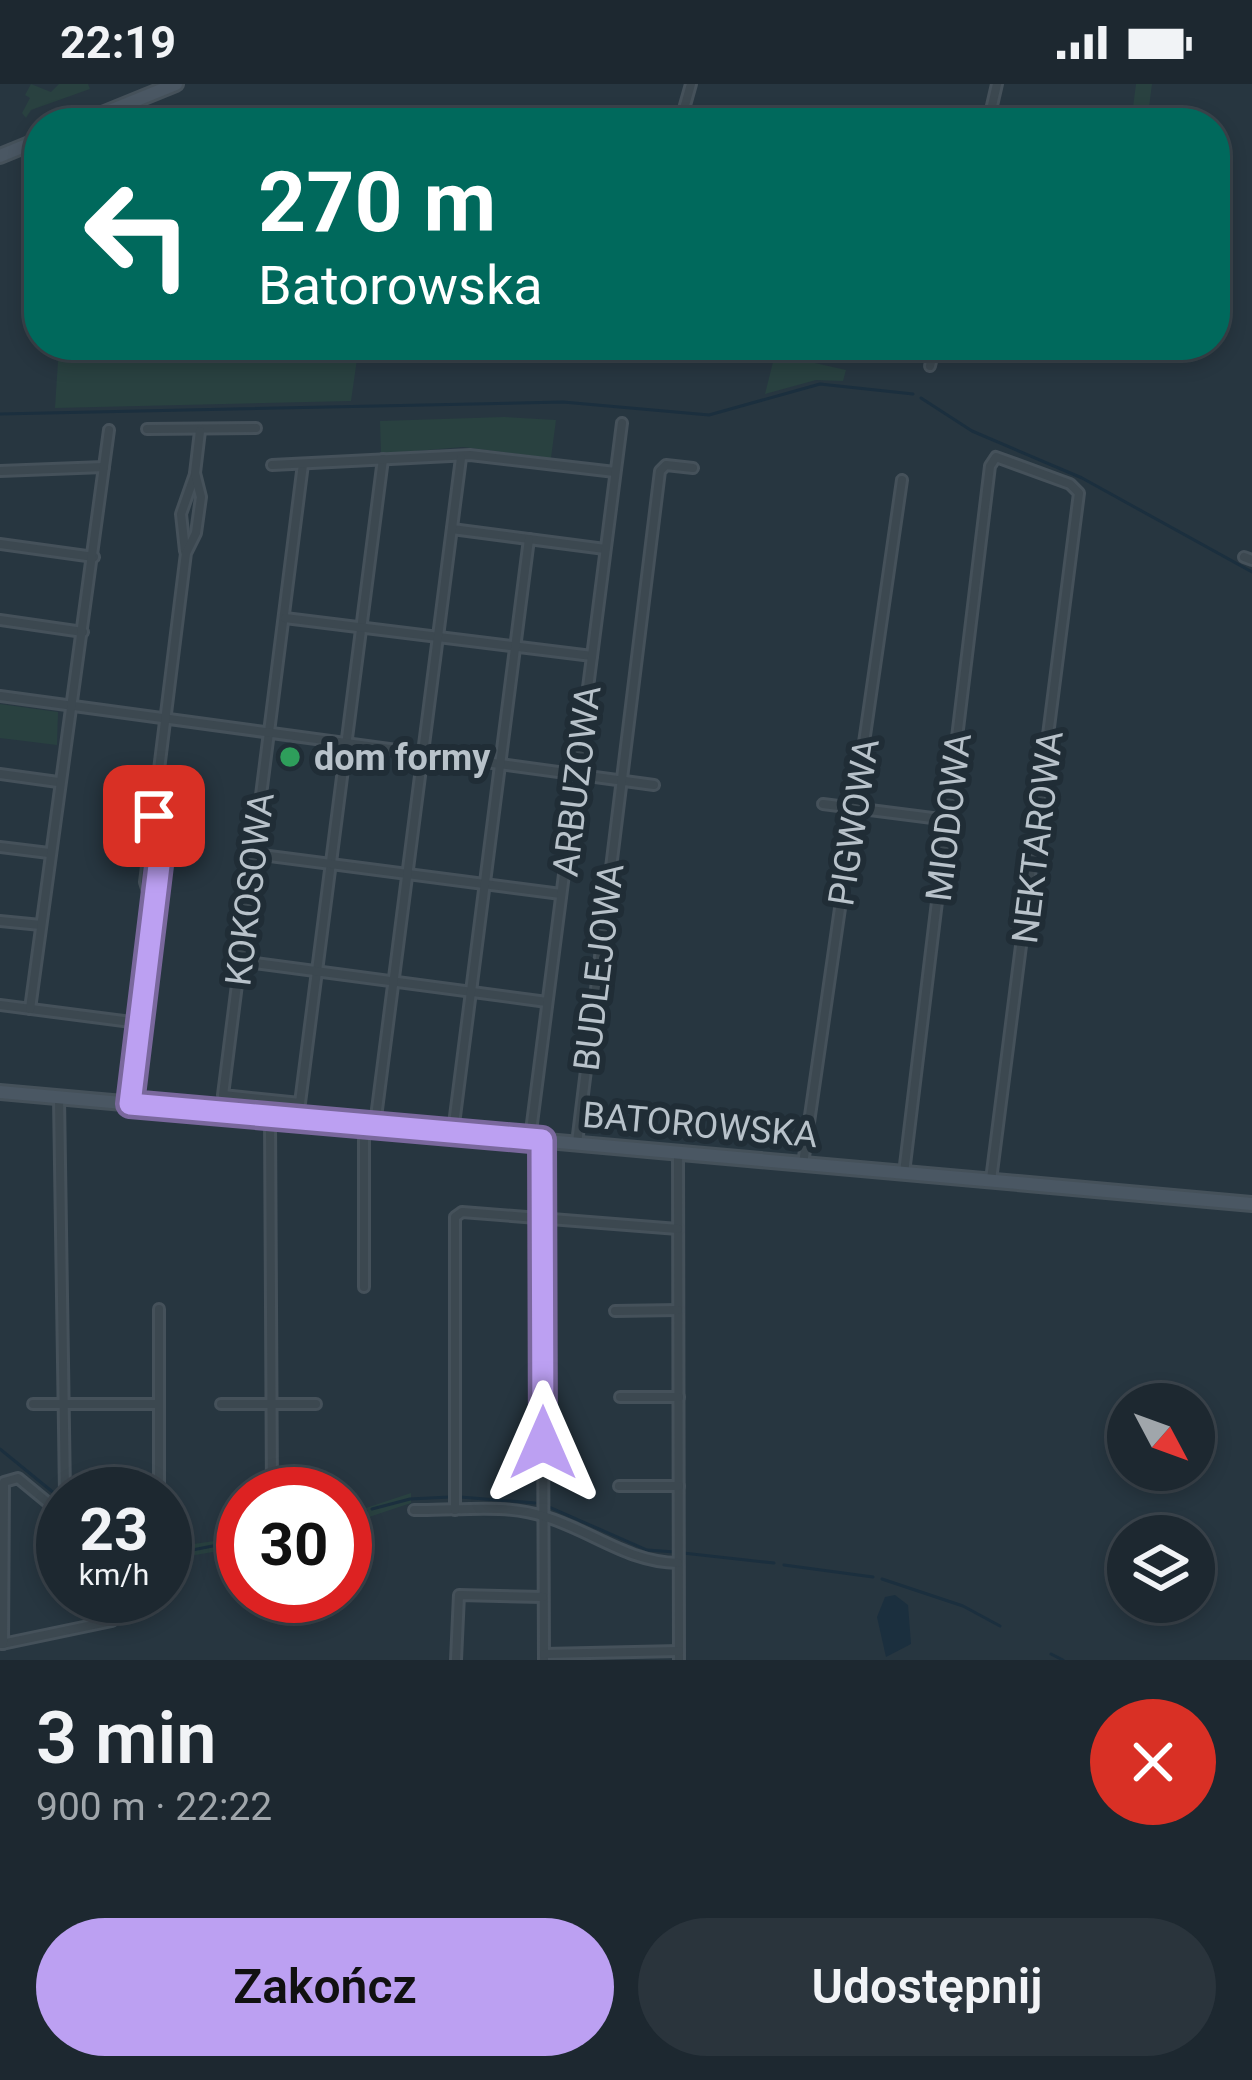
<!DOCTYPE html>
<html lang="pl">
<head>
<meta charset="utf-8">
<style>
  :root { --surface:#1d2830; --page:#2a343c; --text:#f1f3f6; --muted:#a0a6ab; --line:#3b444c; --accent:#bca0f2 }
  body { margin:0; font-family:Roboto,sans-serif; background:var(--page); color:var(--text); height:100vh; display:flex; flex-direction:column; font-size:45px; white-space:nowrap }
  * { box-sizing:border-box; margin:0 }
  p { font-size:39px; color:var(--muted) }
  .icon { flex:none; width:66px; height:66px; fill:none; stroke:currentColor; stroke-width:2; stroke-linecap:round; stroke-linejoin:round }
  .map { position:relative; height:1576px; overflow:hidden }
  .panel { display:flex; flex-direction:column; background:var(--surface); flex:1 }
  .panel>* { flex:none }
  .banner { position:absolute; left:24px; top:24px; width:1206px; height:252px; border-radius:48px; box-shadow:0 6px 18px #0003,0 0 0 3px var(--line); background:#00695c; color:#fff; overflow:hidden }
  .needle { width:78px; rotate:131deg }
  .buttons { position:absolute; left:1107px; top:1299px; display:grid; gap:24px }
  .buttons a { display:grid; place-items:center; width:108px; height:108px; border-radius:50%; background:var(--surface); box-shadow:0 6px 18px #0003,0 0 0 3px var(--line); font-size:60px }
  .speed { position:absolute; left:36px; top:1383px; display:flex; gap:24px; font-size:60px; font-weight:700; text-align:center }
  .speed>* { display:grid; place-content:center; width:156px; height:156px; border-radius:50%; background:var(--surface); box-shadow:0 6px 18px #0003,0 0 0 3px var(--line); line-height:1 }
  .speed small { font-size:30px; font-weight:400 }
  .speed .limit { border:18px solid #d22; background:#fff; color:#111 }
  .pin { position:absolute; display:grid; place-items:center; width:102px; height:102px; color:#fff; margin:-51px; border-radius:24px; box-shadow:0 6px 18px #0006 }
  .me { position:absolute; width:132px; margin:-66px; rotate:0deg; stroke-linejoin:round; filter:drop-shadow(0 0 9px #0008) }
  .turn { display:flex; align-items:center; gap:42px; height:252px; padding:0 36px; font-size:54px }
  .turn .icon { width:156px; height:156px; stroke-width:2.5 }
  .turn b { display:block; font-size:84px; line-height:102px }
  .round { display:grid; place-items:center; flex:none; width:126px; height:126px; border-radius:63px; background:var(--page) }
  .summary { display:flex; align-items:center; justify-content:space-between; height:204px; padding:0 36px }
  h1 { font-size:72px; font-weight:600; line-height:90px }
  .primary-button { display:flex; gap:24px; margin-top:auto; padding:24px 36px }
  .primary-button a { flex:1; height:138px; border-radius:72px; background:var(--accent); color:#111; font-size:48px; font-weight:600; line-height:138px; text-align:center }
  .primary-button a+a { background:var(--page); color:var(--text) }
  .status { display:flex; justify-content:space-between; align-items:center; height:84px; padding:0 60px; background:var(--surface); direction:ltr }
  .status svg { height:33px; fill:currentColor }
  .map>svg:first-child { display:block }
  .green { fill:#294140 }
  .water { fill:#1b2f3e }
  .lines { fill:none; stroke-linecap:round; stroke-linejoin:round }
  .stream { stroke:#1b2f3e; stroke-width:3 }
  .street-casing { stroke:#45515a; stroke-width:14 }
  .secondary-casing { stroke:#45515a; stroke-width:18 }
  .street { stroke:#3c4850; stroke-width:8 }
  .secondary { stroke:#4a5763; stroke-width:12 }
  .route-casing { stroke:#7a689d; stroke-width:30 }
  .route { stroke:#bca0f2; stroke-width:21 }
  .leisure-dot { fill:#2e9e5b; stroke:#202d36; stroke-width:4.5 }
  .labels { text-anchor:middle; stroke-width:12; stroke-linejoin:round; paint-order:stroke }
  .poi-label { font-size:36px; font-weight:bold; fill:#b8c2ca; stroke:#202d36; text-anchor:start }
  .street-label { font-size:36px; fill:#b8c2ca; stroke:#202d36 }
</style>
</head>
<body>
<div class="status"><b>22:19</b><svg viewBox="0 0 49 12"><path d="M0 12V9h3v3zM5 12V6h3v6zM10 12V3h3v9zM15 12V0h3v12zM26 1h20v11H26zM47 4h2v5h-2z"/></svg></div>
<div class="map">
<svg width="1252" height="1576" viewBox="0 0 1252 1576">
  <rect width="100%" height="100%" fill="#273640"/>
  <g class="green">
    <polygon points="31,0 51,8 59,0 88,0 90,5 31,26 26,34 22,29 30,14 25,11"/>
    <polygon points="1136,0 1152,0 1147,39 1131,39"/>
    <polygon points="59,261 359,261 351,317 55,324"/>
    <polygon points="775,270 846,286 843,297 816,296 765,310"/>
    <polygon points="504,333 556,336 551,374 463,363 381,370 380,337"/>
    <polygon points="0,620 58,628 57,661 0,654"/>
    <polygon points="411,1409 411,1419 345,1441 345,1431"/>
    <polygon points="243,1453 243,1463 165,1476 165,1464"/>
  </g>
  <polygon class="water" points="895,1511 908,1521 911,1560 886,1573 877,1533 885,1513"/>
  <g class="lines">
    <g class="stream">
      <polyline points="921,314 972,347 1082,394 1252,488"/>
      <polyline points="0,330 563,318 709,331 820,300 913,310"/>
      <polyline points="0,1365 60,1414"/>
      <polyline points="460,1413 535,1419"/>
      <polyline points="549,1423 647,1466 675,1468"/>
      <polyline points="372,1425 410,1415 450,1413"/>
      <polyline points="345,1434 366,1427"/>
      <polyline points="683,1469 774,1479"/>
      <polyline points="167,1471 243,1456"/>
      <polyline points="784,1481 873,1493"/>
      <polyline points="882,1495 963,1522 1000,1542"/>
      <polyline points="1051,1570 1063,1576"/>
    </g>
    <defs>
      <g id="street">
        <polyline points="680,39 691,0"/>
        <polyline points="988,39 997,0"/>
        <polyline points="930,282 935,261"/>
        <polyline points="147,345 256,344"/>
        <polyline points="303,380 223,1011 300,1019 383,375"/>
        <polyline points="272,381 470,371 615,388"/>
        <polyline points="0,387 104,383"/>
        <polyline points="452,445 605,465"/>
        <polyline points="0,460 94,473"/>
        <polyline points="185,467 181,430 195,390"/>
        <polyline points="1244,473 1252,476"/>
        <polyline points="285,534 592,572"/>
        <polyline points="0,536 83,548"/>
        <polyline points="0,612 654,701"/>
        <polyline points="0,690 58,698"/>
        <polyline points="823,720 948,736"/>
        <polyline points="0,763 49,769"/>
        <polyline points="254,770 561,810"/>
        <polyline points="154,826 145,798 186,469 196,449 201,413 195,389 200,347"/>
        <polyline points="0,837 41,841"/>
        <polyline points="240,877 547,918"/>
        <polyline points="0,921 139,939"/>
        <polyline points="30,925 109,346"/>
        <polyline points="59,1014 65,1410"/>
        <polyline points="130,1019 161,765 156,737"/>
        <polyline points="270,1034 272,1410"/>
        <polyline points="375,1041 461,374"/>
        <polyline points="453,1048 529,455"/>
        <polyline points="530,1055 622,339"/>
        <polyline points="542,1056 544,1576"/>
        <polyline points="577,1059 660,387 666,381 693,384"/>
        <polyline points="678,1068 679,1576"/>
        <polyline points="803,1080 902,396"/>
        <polyline points="904,1089 990,382 996,373 1070,400 1079,409 991,1096"/>
        <polyline points="364,1203 364,1042"/>
        <polyline points="615,1227 678,1226"/>
        <polyline points="620,1313 679,1313"/>
        <polyline points="33,1320 159,1320"/>
        <polyline points="221,1320 316,1320"/>
        <polyline points="619,1402 679,1402"/>
        <polyline points="159,1410 159,1225"/>
        <path d="M414,1426C457,1427 504,1419 546,1433C594,1448 627,1478 678,1479"/>
        <polyline points="455,1426 455,1133 462,1128 678,1145"/>
        <polyline points="2,1560 112,1537"/>
        <polyline points="3,1560 4,1398 18,1394 63,1431"/>
        <polyline points="544,1570 679,1567"/>
        <polyline points="456,1576 459,1511 543,1513"/>
      </g>
      <g id="secondary">
        <polyline points="80,39 176,0"/>
        <polyline points="0,72 39,56"/>
        <polyline points="0,1008 1252,1120"/>
      </g>
    </defs>
    <use href="#street" class="street-casing"/>
    <use href="#secondary" class="secondary-casing"/>
    <use href="#street" class="street"/>
    <use href="#secondary" class="secondary"/>
  </g>
  <g class="lines">
    <defs>
      <polyline id="route" points="154,732 161,765 130,1020 542,1056 543,1359"/>
    </defs>
    <use href="#route" class="route-casing"/>
    <use href="#route" class="route"/>
  </g>
  <circle class="leisure-dot" cx="290" cy="673" r="12"/>
  <g class="labels">
    <g class="poi-label">
      <text x="314" y="686">dom formy</text>
    </g>
    <g class="street-label">
      <text transform="translate(576 697) rotate(-83)" y="13">ARBUZOWA</text>
      <text transform="translate(948 733) rotate(-83)" y="13">MIODOWA</text>
      <text transform="translate(853 738) rotate(-81)" y="13">PIGWOWA</text>
      <text transform="translate(1037 753) rotate(-83)" y="13">NEKTAROWA</text>
      <text transform="translate(249 805) rotate(-83)" y="13">KOKOSOWA</text>
      <text transform="translate(598 883) rotate(-83)" y="13">BUDLEJOWA</text>
      <text transform="translate(700 1040) rotate(5)" y="13">BATOROWSKA</text>
    </g>
  </g>
</svg>
<div class="buttons">
<a><svg class="needle" viewBox="-14 -14 28 28"><path d="M0-13l5 13h-10z" fill="#e53935"/><path d="M0 13l5-13h-10z" fill="#a0a6ab"/></svg></a>
<a><svg class="icon" aria-label="layers" viewBox="0 0 24 24"><path d="M12 4l9 5-9 5-9-5zM3 14l9 5 9-5"/></svg></a>
</div>
<div class="speed"><div>23<small>km/h</small></div><div class="limit">30</div></div>
<div class="pin" style="left:154px;top:732px;background:#d93025"><svg class="icon" aria-label="arrive" viewBox="0 0 24 24"><path d="M6 21V4h12l-3 4 3 4H6"/></svg></div>
<svg class="me" style="left:543px;top:1359px" viewBox="-20 -20 40 40"><path d="M0-17L14 15 0 8-14 15z" fill="#bca0f2" stroke="#fff" stroke-width="4"/></svg>
<div class="banner">
<div class="turn"><svg class="icon" aria-label="left" viewBox="0 0 24 24"><path d="M17 20v-9H6M10 6l-5 5 5 5"/></svg><div><b>270 m</b>Batorowska</div></div>
</div>
</div>
<section class="panel">
<div class="summary"><div><h1>3 min</h1><p>900 m · 22:22</p></div><a class="round" style="background:#d93025;color:#fff"><svg class="icon" aria-label="close" viewBox="0 0 24 24"><path d="M6 6l12 12M18 6L6 18"/></svg></a></div>
<div class="primary-button"><a>Zakończ</a><a>Udostępnij</a></div>
</section>
</body>
</html>
